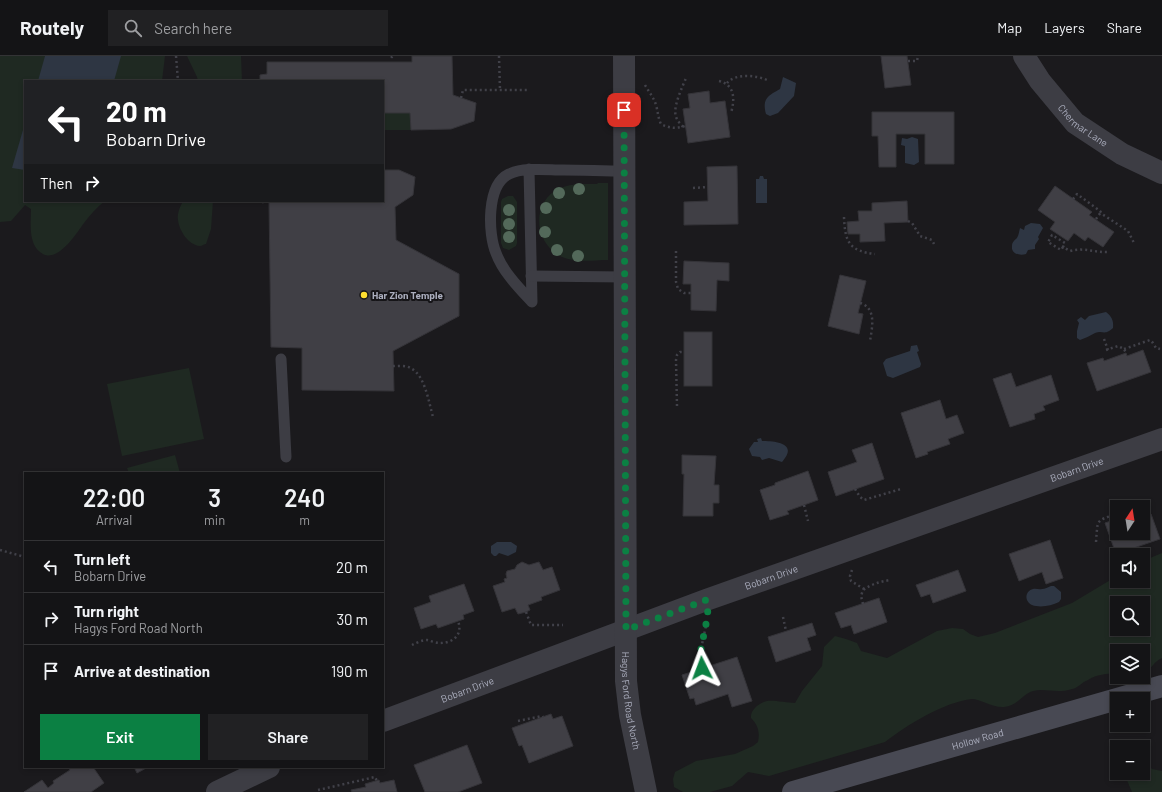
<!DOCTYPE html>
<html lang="en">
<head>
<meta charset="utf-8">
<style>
  :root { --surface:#141416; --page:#212123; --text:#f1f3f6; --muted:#9d9ea1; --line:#333335; --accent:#0b8043 }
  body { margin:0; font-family:Barlow,sans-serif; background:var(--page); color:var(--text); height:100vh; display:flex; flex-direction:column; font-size:15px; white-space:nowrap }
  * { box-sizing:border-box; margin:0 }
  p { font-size:13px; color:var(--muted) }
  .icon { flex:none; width:22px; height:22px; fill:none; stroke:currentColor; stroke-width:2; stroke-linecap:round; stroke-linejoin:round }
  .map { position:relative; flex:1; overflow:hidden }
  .sheet { position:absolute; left:24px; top:416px; width:360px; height:296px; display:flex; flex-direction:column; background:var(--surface); border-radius:0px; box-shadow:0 2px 6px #0003,0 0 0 1px var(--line) }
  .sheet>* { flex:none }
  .banner { position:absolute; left:24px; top:24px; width:360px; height:122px; border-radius:0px; box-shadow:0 2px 6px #0003,0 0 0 1px var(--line); background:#202124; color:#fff; overflow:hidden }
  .needle { width:26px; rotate:12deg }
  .fabs { position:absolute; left:1110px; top:444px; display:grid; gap:8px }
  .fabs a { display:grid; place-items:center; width:40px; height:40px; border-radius:0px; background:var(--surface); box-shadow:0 2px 6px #0003,0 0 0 1px var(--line); font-size:20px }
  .pin { position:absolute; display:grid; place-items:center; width:34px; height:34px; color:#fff; margin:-17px; border-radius:8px; box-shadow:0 2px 6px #0006 }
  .me { position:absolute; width:44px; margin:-22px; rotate:357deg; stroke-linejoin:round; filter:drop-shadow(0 0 3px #0008) }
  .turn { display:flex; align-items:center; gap:14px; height:84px; padding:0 16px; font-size:18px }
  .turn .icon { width:52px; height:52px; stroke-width:2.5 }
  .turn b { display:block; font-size:28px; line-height:34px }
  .then { display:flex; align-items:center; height:38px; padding:0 16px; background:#0003; gap:8px; font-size:15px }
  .eta { display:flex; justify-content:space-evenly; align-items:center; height:68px; text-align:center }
  .eta b { font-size:24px; font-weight:600; line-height:28px }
  .primary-button { display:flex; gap:8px; margin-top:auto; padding:8px 16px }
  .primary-button a { flex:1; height:46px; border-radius:0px; background:var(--accent); color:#fff; font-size:16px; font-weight:600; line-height:46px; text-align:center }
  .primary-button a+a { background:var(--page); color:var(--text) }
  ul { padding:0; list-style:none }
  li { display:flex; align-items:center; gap:12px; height:52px; padding:0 16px; border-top:1px solid var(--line) }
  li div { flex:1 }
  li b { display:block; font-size:15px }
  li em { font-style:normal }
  header { display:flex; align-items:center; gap:24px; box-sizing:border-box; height:56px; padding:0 20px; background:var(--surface); border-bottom:1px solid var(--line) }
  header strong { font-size:19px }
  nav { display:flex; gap:22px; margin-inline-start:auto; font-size:14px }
  .search { width:280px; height:36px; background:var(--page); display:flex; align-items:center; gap:10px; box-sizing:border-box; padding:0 14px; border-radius:0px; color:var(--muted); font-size:15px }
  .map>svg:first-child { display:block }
  .green { fill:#1f2922; fill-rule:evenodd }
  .water { fill:#2e3643 }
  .building { fill:#403f45; stroke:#353439 }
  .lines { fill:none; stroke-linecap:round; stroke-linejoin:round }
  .path { stroke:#414149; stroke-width:2.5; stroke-dasharray:2 3; stroke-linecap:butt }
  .service { stroke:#3d3d44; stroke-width:11 }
  .minor { stroke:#3d3d44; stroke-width:22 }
  .tertiary { stroke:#3d3d44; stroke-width:22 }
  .secondary { stroke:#484953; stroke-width:22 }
  .tree { fill:#53695a }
  .route { stroke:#0b8043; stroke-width:7; stroke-dasharray:0 12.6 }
  .poi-dot { fill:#ffdf30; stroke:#161518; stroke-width:1.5 }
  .labels { text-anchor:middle; stroke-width:4; stroke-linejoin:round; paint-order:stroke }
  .street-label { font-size:10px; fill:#abaebe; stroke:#161518 }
  .poi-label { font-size:10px; font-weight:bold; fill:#abaebe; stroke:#161518; text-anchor:start }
</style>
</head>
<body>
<header>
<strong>Routely</strong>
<div class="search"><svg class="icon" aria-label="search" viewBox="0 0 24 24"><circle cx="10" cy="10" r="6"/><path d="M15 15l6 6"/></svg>Search here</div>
<nav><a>Map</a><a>Layers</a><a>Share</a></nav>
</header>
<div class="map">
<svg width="1162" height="736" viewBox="0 0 1162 736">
  <rect width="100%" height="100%" fill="#1b1a1d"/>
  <g class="green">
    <path d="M0,0H165L162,25H25V145H105C97,151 90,159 84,167C76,178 56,210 40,196C28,186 31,167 31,153L25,149L11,165L0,166Z"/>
    <polygon points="187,0 241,0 242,25 198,25 197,21"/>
    <polygon points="383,57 410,57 411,74 383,74"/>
    <path d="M598,127H608V204C594,204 575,207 562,201C534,188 530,146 560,132C572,127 585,128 597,128Z"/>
    <polygon points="508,140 513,140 517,146 517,187 516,190 509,194 503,192 501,187 501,146 502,143"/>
    <path d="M183,145H213L211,173L206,188C204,188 202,190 200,190C188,189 179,174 178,164C177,157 180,151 183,145Z"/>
    <polygon points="189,312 204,383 122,400 107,328"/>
    <polygon points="175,399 180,417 129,417 127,412"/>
    <path d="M1162,497V602C1154,605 1151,614 1143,618V595H1117V617C1106,618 1097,618 1088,624C1082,626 1078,632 1072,633C1057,638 1046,632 1033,635C1024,637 1017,650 1004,651C993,652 980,643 972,643C944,646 907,669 885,686L769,720L748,716L732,730L710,736H683L674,731L673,723L675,716L696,705L735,698L753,690L758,686C760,676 758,669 751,662C750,654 759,647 767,645C774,644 787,647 795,647L802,635L822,610L824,591L835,580L846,583L857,587L861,595L887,602L937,575L952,572L963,573L970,578L978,581L995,577L1072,547L1117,520V525H1143V505ZM1117,547H1143V573H1117Z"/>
    <polygon points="1143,702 1152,713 1162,715 1162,736 1132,736 1126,722 1127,717 1143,717"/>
  </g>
  <g class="water">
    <polygon points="45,0 121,0 114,25 38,25"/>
    <path d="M783,21L796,27L794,40L778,57L770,60L766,58C762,42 768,40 780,33Z"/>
    <polygon points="25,67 25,114 12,112"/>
    <polygon points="912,81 918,83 919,106 914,109 905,107 905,90 901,89 902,82 907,83"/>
    <polygon points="760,120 763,120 764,123 767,123 767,147 756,147 756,123 759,123"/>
    <path d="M1031,167L1040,168L1043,172L1038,181L1039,183L1035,189V193L1028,194L1026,198C1020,200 1011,198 1012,190C1012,186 1015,184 1017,182C1019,179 1019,175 1020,172L1024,174L1025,170Z"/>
    <path d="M1106,256C1111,260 1114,264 1113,272C1104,280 1104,274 1095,277C1090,280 1085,282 1080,284L1077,282V275L1079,267L1077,264L1081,261L1085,264L1089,260Z"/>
    <polygon points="917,289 919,295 917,296 921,308 920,311 893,322 887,320 883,307 886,303 910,295 911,290"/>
    <path d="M761,382L762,385C775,385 799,387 782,406L769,402L762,404L760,401L752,400L749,393L754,386H758L757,383Z"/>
    <polygon points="497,486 511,486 517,490 516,496 508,500 499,497 496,500 494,500 491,497 491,490"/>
    <path d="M1051,530H1054L1061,536V543L1059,546C1051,550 1040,552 1032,549C1024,545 1025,535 1033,533C1036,532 1039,534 1042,533C1045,533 1048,531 1051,530Z"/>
  </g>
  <g class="building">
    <polygon points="412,0 452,0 453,39 476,47 474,65 451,73 411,74 410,57 383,57 383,25 260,25 260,19 267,18 267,6 412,6"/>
    <polygon points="881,0 907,0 911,29 885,32"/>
    <polygon points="709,35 710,47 725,45 730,81 688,87 683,53 690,52 688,38"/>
    <polygon points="872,56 954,56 954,108 925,108 925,78 896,78 896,111 879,111 878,80 872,80"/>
    <polygon points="737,110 738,168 684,169 684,146 708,145 707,111"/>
    <polygon points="383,114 399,114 415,121 413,139 395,151 396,184 459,218 459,260 393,295 394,335 302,334 302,292 271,291 269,146 383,145"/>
    <polygon points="1055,130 1092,156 1089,159 1114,176 1103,191 1088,181 1085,185 1074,177 1068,185 1050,173 1055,166 1038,154"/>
    <polygon points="907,145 908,166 884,167 885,185 860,186 860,178 848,178 847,166 859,165 858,155 872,155 872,147"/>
    <polygon points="684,205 729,207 729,225 717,224 716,255 691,254 691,228 683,228"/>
    <polygon points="840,219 866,225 858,257 863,258 859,278 828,270"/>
    <rect x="684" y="276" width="28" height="54"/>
    <polygon points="1143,294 1151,316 1097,335 1087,307 1103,302 1104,305 1126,297 1127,300"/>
    <polygon points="1011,317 1016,331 1051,319 1059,344 1043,350 1045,354 1034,358 1035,363 1010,371 993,323"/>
    <polygon points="940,344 946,363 957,359 964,377 948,383 950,388 927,396 928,398 916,402 901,357"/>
    <polygon points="872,387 884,423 836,440 828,416 857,406 852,394"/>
    <polygon points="682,399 716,400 714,429 719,429 719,447 713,447 713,460 683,460 684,418 682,418"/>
    <polygon points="808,415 818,444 787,455 789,458 770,464 760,434 775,429 775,427"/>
    <polygon points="1151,458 1160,483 1116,498 1105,467 1117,463 1117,477 1143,477 1143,461"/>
    <polygon points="1050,484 1063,522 1046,528 1042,516 1019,525 1009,498"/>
    <polygon points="522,506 529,509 539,506 543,514 552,511 560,534 541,541 542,544 528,549 530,554 526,556 518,558 515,552 502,556 493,530 505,526 504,523 507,522 506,518 507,515 515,513 517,509"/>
    <polygon points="958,514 966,535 933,547 930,538 921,541 916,529"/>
    <polygon points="464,528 474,555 463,559 464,563 438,572 436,568 421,573 414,552 431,546 429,540"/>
    <polygon points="879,542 887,566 854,578 851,569 841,572 835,557"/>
    <polygon points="812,567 816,579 807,582 811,594 776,606 768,581"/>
    <polygon points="737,601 752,645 732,651 728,638 696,649 694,642 690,643 682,619"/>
    <polygon points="551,658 553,663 562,660 573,690 529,707 522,689 519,690 512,672"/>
    <polygon points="467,689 482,727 458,736 425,736 414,709"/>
    <polygon points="68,711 93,711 104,727 91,736 24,736 42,724 48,732 54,727 53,725 70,714"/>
    <polygon points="134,711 148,711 137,717"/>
    <polygon points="379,724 380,727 394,724 397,736 352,736 351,734 366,731 365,728"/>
  </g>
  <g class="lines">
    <g class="path">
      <polyline points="176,0 178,25"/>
      <polyline points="391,0 392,1 393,0"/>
      <polyline points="499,0 500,34"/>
      <polyline points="908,5 917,5 918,0"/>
      <path d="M719,25C735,29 735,43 731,57"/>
      <path d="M727,27C735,17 758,19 769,25"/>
      <path d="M645,29C649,36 654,42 656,49C658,56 658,62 661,68C669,72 676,73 685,70"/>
      <polyline points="461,42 463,34 528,34"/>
      <path d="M683,71C681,68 678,66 677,63C671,54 682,32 686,22"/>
      <polyline points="693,132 707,131"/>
      <polyline points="1073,143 1077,138 1100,155 1102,158 1128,175 1134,187"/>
      <polyline points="247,145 263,146 264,145"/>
      <path d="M844,161C845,186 849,195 875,198"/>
      <polyline points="1096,163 1101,156"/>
      <polyline points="908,165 912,167 920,180 932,184 934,188"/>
      <path d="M1063,191L1061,194L1048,186L1052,179L1065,187L1063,191L1070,195C1085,191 1095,197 1110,196"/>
      <polyline points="676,195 676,226 678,233 684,237 691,237"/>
      <path d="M860,247C877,252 872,272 870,285"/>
      <polyline points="1104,283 1108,294"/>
      <polyline points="1124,293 1150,284 1153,287 1156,292 1160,293"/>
      <polyline points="1106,294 1118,290 1124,293 1126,297"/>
      <path d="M393,310C399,310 407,309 412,313C425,320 429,347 433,361"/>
      <polyline points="677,350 676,304 677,299 680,296 684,296"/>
      <polyline points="855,433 860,441 864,444 901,433"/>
      <polyline points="804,449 808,465"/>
      <path d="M1096,486C1098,463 1095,465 1117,458"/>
      <polyline points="0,494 25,501"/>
      <polyline points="852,514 850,520 851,525 864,533"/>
      <path d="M863,548L861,540L863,534C872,528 879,526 890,524"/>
      <polyline points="526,556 531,569 563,569"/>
      <polyline points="783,561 786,575"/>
      <path d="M412,589C416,587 422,584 427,584C431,585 436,587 440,587C454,587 463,578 458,565"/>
      <polyline points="703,612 701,593 707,565"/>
      <polyline points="518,665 542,660 543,661"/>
      <polyline points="318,734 375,721 377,725"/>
    </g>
    <g class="service">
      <path d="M529,113L532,246C519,232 503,216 496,197C488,178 486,129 509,118C524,111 547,114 563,114C583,114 604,115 624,115"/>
      <polyline points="531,220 625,221"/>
      <polyline points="281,303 286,401"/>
    </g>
    <g class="minor">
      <path id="s1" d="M1024,0L1040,25L1075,67L1122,98L1162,117"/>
      <path id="s2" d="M383,665L706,544L1162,383"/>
      <polyline points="217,736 269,711"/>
    </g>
    <path class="tertiary" id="s3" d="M624,0L626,625L630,659L646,736"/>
    <path class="secondary" id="s4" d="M793,736L1162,630"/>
  </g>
  <g class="tree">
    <circle cx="579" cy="133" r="6"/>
    <circle cx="559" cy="137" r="6"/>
    <circle cx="546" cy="152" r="6"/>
    <circle cx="509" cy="154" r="6"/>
    <circle cx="509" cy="168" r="6"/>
    <circle cx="545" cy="176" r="6"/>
    <circle cx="509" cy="181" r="6"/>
    <circle cx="557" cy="194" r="6"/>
    <circle cx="578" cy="200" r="6"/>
  </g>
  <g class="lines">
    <polyline class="route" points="624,54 626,574 706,544 708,558 701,593 702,612"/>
  </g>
  <circle class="poi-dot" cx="364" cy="239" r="4"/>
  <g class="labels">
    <g class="street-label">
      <text dy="4" stroke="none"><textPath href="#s1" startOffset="92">Chermar Lane</textPath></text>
      <text dy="4" stroke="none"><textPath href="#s2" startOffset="738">Bobarn Drive</textPath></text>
      <text dy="4" stroke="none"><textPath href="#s2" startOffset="414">Bobarn Drive</textPath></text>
      <text dy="4" stroke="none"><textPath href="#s2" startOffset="90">Bobarn Drive</textPath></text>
      <text dy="4" stroke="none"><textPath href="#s3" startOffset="645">Hagys Ford Road North</textPath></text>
      <text dy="4" stroke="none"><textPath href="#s4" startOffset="192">Hollow Road</textPath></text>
    </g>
    <g class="poi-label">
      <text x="372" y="243">Har Zion Temple</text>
    </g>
  </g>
</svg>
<div class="fabs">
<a><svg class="needle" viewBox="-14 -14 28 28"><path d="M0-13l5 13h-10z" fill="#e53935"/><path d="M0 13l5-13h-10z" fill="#9d9ea1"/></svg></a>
<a><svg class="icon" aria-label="sound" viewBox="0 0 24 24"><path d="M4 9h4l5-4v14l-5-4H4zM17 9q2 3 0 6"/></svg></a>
<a><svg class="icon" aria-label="search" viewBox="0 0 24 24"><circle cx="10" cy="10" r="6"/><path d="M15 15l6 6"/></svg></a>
<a><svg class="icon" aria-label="layers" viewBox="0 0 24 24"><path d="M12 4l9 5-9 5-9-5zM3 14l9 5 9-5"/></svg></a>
<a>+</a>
<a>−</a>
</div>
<div class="pin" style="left:624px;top:54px;background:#d93025"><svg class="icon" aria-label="arrive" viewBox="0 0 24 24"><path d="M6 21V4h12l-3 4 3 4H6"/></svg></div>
<svg class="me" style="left:702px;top:612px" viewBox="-20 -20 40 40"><path d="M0-17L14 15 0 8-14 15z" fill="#0b8043" stroke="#fff" stroke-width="4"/></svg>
<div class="banner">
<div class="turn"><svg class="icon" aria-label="left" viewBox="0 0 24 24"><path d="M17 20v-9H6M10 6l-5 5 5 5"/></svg><div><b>20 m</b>Bobarn Drive</div></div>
<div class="then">Then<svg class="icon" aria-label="right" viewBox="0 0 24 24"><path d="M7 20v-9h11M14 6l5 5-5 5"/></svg></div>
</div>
<section class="sheet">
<div class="eta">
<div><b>22:00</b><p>Arrival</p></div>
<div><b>3</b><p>min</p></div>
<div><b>240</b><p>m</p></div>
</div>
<ul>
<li><svg class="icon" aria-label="left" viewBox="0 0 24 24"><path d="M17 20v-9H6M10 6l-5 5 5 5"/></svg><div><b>Turn left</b><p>Bobarn Drive</p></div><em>20 m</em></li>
<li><svg class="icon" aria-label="right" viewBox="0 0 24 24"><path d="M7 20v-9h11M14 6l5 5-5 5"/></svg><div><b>Turn right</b><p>Hagys Ford Road North</p></div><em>30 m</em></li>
<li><svg class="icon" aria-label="arrive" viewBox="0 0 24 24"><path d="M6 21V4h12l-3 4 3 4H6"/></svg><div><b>Arrive at destination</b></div><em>190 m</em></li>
</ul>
<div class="primary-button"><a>Exit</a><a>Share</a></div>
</section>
</div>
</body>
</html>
